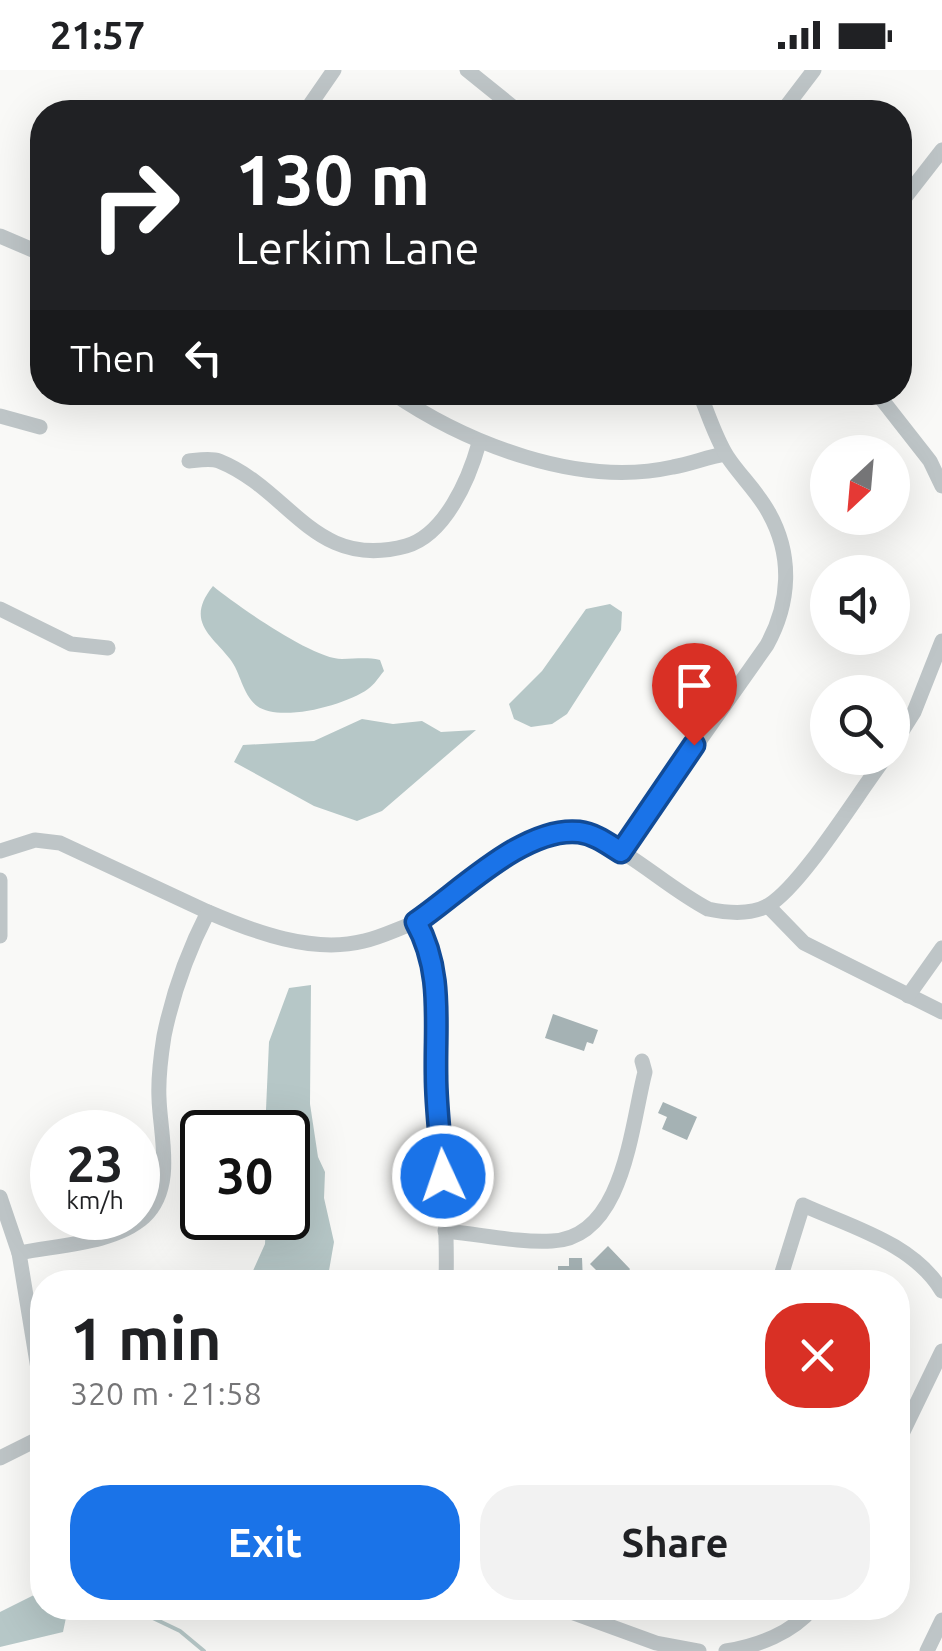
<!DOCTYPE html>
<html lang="en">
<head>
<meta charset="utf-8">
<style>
  :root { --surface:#fff; --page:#f2f2f2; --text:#202124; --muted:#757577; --accent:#1a73e8 }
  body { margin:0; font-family:Ubuntu,sans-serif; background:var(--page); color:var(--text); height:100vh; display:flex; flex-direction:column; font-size:38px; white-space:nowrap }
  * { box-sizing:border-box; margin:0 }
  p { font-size:32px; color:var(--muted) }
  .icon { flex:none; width:55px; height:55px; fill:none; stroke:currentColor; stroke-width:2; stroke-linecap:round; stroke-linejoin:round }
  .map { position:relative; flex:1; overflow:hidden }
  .side { position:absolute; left:30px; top:1200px; width:880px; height:350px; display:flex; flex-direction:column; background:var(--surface); border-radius:40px; box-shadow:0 10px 40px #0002 }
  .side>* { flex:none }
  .banner { position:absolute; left:30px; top:30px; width:882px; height:305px; border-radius:40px; box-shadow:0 10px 40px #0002; background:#202124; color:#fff; overflow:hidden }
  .needle { width:65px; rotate:206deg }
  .buttons { position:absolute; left:810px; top:365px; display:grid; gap:20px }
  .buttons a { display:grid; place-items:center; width:100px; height:100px; border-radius:50%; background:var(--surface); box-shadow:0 10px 40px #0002; font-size:50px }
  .speed { position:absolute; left:30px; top:1040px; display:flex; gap:20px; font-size:50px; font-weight:700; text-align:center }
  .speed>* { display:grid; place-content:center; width:130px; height:130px; border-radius:50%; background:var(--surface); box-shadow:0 10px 40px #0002; line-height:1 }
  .speed small { font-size:25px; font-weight:400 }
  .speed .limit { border:5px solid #111; border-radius:15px; background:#fff; color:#111 }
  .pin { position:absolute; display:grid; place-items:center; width:85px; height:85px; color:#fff; margin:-102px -42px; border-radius:50% 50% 50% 0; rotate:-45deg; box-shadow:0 0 10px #0007 }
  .pin .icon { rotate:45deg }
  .me { position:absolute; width:110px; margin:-55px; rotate:357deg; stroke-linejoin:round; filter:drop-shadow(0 0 8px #0008) }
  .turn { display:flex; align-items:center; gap:35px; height:210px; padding:0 40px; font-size:45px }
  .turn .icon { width:130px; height:130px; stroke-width:2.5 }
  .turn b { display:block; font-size:70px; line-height:85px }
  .then { display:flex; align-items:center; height:95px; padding:0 40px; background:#0003; gap:20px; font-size:38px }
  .round { display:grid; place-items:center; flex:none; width:105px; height:105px; border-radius:40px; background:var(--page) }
  .headline { display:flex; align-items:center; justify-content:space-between; height:170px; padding:0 40px }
  h1 { font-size:60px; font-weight:600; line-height:75px }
  .cta { display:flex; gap:20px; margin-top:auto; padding:20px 40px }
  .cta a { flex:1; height:115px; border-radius:40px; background:var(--accent); color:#fff; font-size:40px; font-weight:600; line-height:115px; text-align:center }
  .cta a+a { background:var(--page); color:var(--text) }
  .status { display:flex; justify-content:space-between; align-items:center; height:70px; padding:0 50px; background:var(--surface); direction:ltr }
  .status svg { height:28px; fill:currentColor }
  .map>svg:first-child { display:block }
  .water { fill:#b6c7c7 }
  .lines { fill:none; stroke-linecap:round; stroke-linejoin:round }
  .stream { stroke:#b6c7c7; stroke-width:4 }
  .building { fill:#a5b2b4 }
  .minor { stroke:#bec5c7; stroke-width:15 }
  .route-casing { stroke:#114b97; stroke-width:25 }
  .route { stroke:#1a73e8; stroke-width:18 }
</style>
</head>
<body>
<div class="status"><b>21:57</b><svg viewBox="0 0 49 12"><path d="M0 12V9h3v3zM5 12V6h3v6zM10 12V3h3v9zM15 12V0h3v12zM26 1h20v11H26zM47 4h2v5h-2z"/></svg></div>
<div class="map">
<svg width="942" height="1581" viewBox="0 0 942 1581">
  <rect width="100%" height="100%" fill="#f9f9f7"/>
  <g class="water">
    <path d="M213,516C236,535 313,589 342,589C356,589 366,587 380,590L384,601C379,607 374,615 368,619C346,635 280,653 257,636C242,624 241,603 230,589C211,565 185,551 213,516Z"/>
    <polygon points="610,534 622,542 621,560 567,644 552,654 531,657 514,649 509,634 542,601 586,539"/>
    <polygon points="362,649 393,654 422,651 441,662 476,660 382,741 357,751 314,736 234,692 243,675 314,671"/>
    <polygon points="311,915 310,1034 318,1087 325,1102 324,1128 334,1172 327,1212 248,1212 265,1174 266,1148 288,1148 288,1062 265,1062 269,972 289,918"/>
    <polygon points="42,1521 42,1538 68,1538 63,1562 0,1577 0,1542"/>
  </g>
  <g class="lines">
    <polyline class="stream" points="132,1538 180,1561 204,1581"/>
  </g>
  <g class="building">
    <polygon points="553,944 598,960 593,974 587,972 584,981 545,968"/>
    <polygon points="663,1032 697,1047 687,1070 662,1059 667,1047 658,1043"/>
    <polygon points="608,1176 630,1199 624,1209 627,1212 608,1212 590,1194"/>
    <polygon points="569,1188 582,1188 583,1212 558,1212 558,1196 569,1196"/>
  </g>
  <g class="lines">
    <g class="minor">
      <polyline points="467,0 519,42"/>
      <polyline points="305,42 334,0"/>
      <polyline points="782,42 814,0"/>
      <polyline points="900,134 942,80"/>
      <polyline points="0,166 42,184"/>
      <path d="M391,322C467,374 579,418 673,397C691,394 707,387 725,384"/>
      <polyline points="876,322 930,391 942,416"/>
      <polyline points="0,346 40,357"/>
      <path d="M189,391C199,390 211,388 219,391C291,420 314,501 406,476C445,465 469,409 479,373"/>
      <polyline points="0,539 71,574 108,578"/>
      <polyline points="892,677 914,642 942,571"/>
      <polyline points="0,781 35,770 60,773 208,842"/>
      <path d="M621,782L767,575C790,533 793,486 769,443C758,422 740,406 727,386C715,367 708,343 699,322"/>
      <polyline points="0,810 0,866"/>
      <polyline points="768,836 804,873 942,942"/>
      <polyline points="908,926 942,878"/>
      <polyline points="0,1127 19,1183"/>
      <path d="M445,1161C480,1164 518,1173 552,1171C624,1168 631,1056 645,1002L642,991"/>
      <path d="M446,1212C448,1145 440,1078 436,1011C433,955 444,903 417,852C461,821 540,740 598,768C637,787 670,819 708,839C727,843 752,845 769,835C803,814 858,723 885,688"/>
      <path d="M779,1212L803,1135C851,1157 913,1173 942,1221"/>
      <path d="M42,1323L19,1183C57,1175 114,1174 144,1147C176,1117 160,1065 159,1028C158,1008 161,985 164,966C173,922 188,881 208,842C254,862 313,884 364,871C382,867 399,858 417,852"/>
      <polyline points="898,1372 942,1281"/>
      <polyline points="0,1388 42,1367"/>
      <polyline points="560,1538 656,1573 699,1581"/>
      <path d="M726,1581C758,1576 792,1563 813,1538"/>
      <polyline points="927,1581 942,1550"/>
    </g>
  </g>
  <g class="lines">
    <defs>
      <path id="route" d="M443,1106C441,1073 436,1039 436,1005C435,952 443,900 416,852C459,823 524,756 579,762C595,764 608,774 621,782L694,675"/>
    </defs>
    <use href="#route" class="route-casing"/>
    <use href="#route" class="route"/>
  </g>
</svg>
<div class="buttons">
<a><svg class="needle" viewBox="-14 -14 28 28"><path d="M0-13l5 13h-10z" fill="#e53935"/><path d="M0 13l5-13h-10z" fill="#757577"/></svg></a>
<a><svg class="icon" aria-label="sound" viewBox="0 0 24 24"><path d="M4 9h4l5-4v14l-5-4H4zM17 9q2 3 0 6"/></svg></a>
<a><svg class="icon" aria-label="search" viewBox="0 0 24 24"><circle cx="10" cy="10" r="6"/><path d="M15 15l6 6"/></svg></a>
</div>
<div class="speed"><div>23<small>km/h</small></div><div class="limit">30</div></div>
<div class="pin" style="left:694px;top:675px;background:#d93025"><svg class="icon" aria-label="arrive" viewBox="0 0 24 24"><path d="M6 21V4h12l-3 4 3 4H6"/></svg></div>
<svg class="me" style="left:443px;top:1106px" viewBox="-20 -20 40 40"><circle r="17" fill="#1a73e8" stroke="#fff" stroke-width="3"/><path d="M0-11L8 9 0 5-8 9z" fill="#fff"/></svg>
<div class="banner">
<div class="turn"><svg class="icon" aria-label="right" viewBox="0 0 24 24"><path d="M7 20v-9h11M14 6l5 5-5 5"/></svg><div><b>130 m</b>Lerkim Lane</div></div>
<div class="then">Then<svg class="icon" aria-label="left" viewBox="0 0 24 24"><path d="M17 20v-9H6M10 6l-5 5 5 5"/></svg></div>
</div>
<section class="side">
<div class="headline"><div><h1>1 min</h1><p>320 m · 21:58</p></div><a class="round" style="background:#d93025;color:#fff"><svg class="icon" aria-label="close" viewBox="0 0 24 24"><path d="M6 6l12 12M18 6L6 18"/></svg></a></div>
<div class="cta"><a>Exit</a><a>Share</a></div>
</section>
</div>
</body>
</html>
